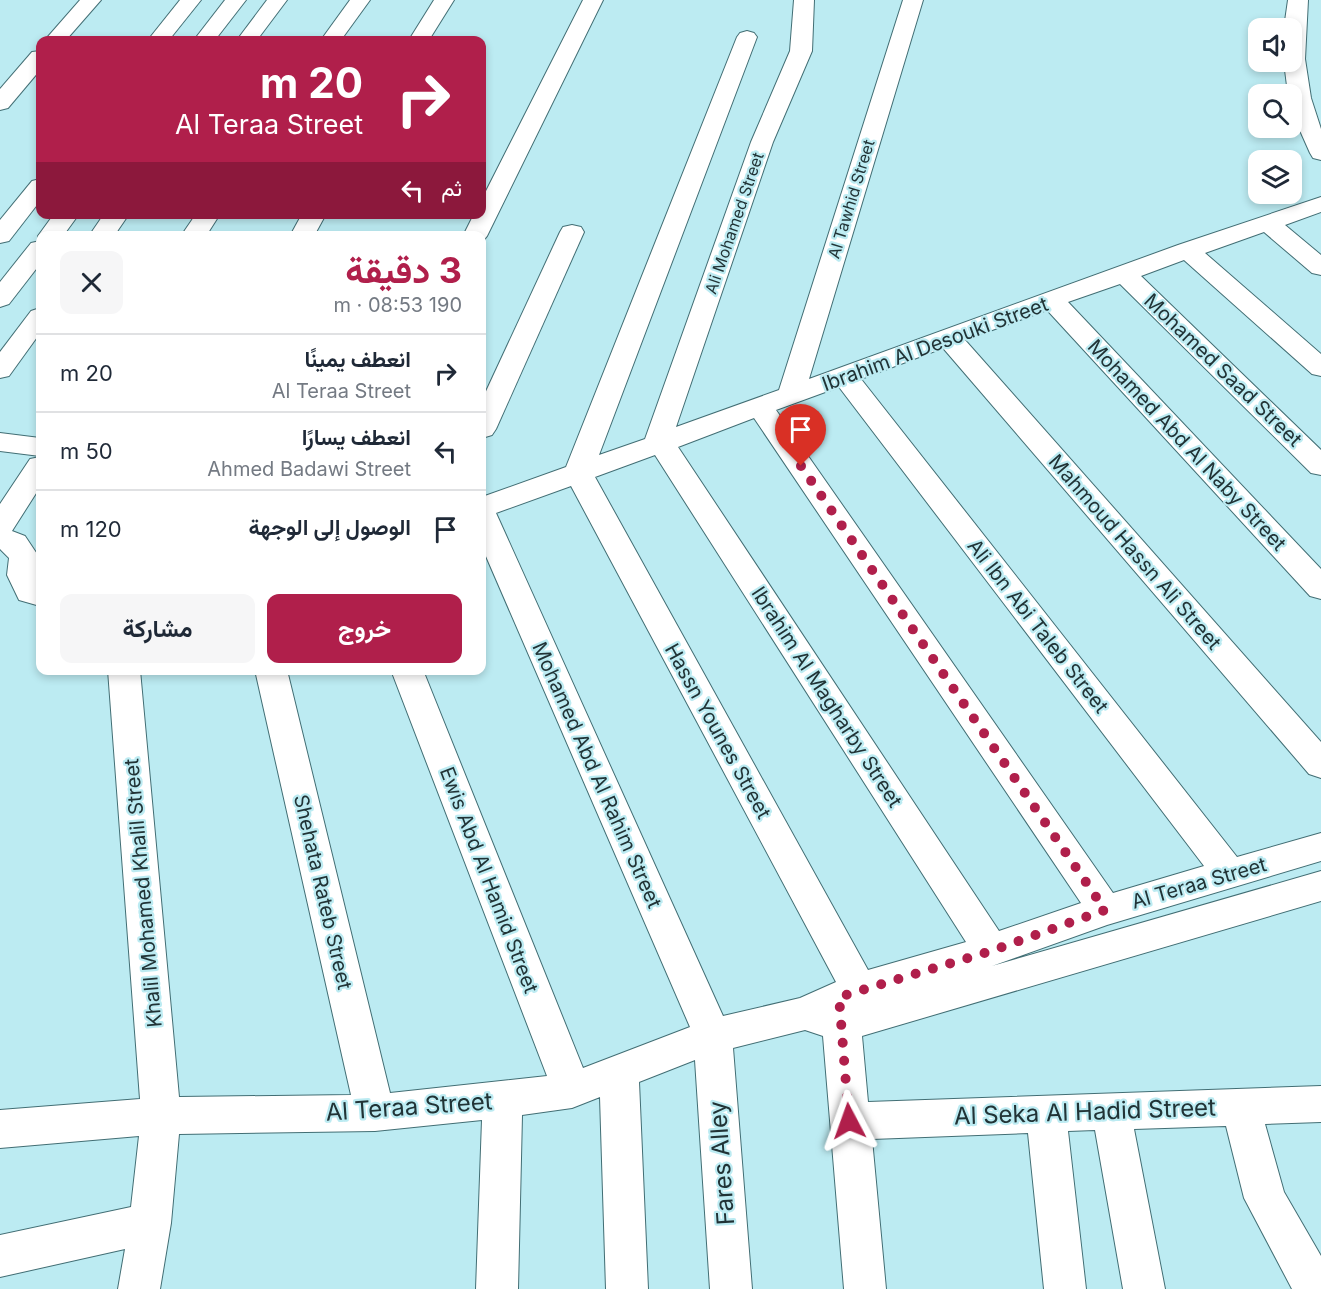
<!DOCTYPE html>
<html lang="ar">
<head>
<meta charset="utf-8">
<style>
  :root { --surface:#fff; --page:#f6f6f7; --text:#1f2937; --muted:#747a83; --line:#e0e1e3; --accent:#b01f4b }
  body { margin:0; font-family:Inter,Vazirmatn,sans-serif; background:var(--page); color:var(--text); direction:rtl; height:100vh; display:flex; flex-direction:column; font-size:22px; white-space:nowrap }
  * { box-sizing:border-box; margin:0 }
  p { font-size:20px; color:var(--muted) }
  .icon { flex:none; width:33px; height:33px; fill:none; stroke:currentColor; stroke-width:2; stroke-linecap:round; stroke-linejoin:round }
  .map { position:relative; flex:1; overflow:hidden; direction:ltr }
  .side { position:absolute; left:36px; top:231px; width:450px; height:444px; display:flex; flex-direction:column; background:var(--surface); border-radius:12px; box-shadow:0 3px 9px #0003; direction:rtl }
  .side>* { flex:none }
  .banner { position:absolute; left:36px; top:36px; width:450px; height:183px; border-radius:12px; box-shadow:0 3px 9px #0003; direction:rtl; background:#b01f4b; color:#fff; overflow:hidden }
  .fabs { position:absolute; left:1248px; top:18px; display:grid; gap:12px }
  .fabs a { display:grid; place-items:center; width:54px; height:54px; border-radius:12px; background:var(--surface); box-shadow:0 3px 9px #0003; font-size:30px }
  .pin { position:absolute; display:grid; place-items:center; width:51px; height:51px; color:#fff; margin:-62px -26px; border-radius:50% 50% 50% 0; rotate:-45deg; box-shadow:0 0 6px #0007 }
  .pin .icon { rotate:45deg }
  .me { position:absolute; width:66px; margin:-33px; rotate:356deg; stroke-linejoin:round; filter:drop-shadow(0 0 4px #0008) }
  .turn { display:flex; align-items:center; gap:21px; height:126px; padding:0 24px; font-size:27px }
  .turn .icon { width:78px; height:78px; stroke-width:2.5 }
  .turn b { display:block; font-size:42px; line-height:51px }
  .then { display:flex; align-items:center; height:57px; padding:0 24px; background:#0003; gap:12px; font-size:22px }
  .round { display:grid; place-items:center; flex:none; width:63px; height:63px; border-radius:12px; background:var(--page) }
  .summary { display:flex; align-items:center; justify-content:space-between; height:102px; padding:0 24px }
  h1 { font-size:36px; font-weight:700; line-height:45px; color:var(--accent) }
  .action { display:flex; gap:12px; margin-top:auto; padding:12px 24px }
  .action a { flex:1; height:69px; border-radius:12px; background:var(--accent); color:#fff; font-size:24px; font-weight:700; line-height:69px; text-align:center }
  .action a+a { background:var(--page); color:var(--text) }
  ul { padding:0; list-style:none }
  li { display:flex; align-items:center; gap:18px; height:78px; padding:0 24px; border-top:2px solid var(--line) }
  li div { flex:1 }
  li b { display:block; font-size:22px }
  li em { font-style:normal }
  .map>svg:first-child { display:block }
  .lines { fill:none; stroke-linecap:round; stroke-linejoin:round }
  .minor-casing { stroke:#426e74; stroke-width:2 }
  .minor { fill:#fff; fill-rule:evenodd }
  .route { stroke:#b01f4b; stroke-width:10; stroke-dasharray:0 18 }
  .labels { text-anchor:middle; stroke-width:4.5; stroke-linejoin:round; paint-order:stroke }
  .far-street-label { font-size:16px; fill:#213336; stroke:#bcebf2 }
  .street-label { font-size:20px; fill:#213336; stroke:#bcebf2 }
  .near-street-label { font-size:24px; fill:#213336; stroke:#bcebf2 }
</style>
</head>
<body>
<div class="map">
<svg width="1321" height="1289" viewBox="0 0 1321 1289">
  <rect width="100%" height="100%" fill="#bcebf2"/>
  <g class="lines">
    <defs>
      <g id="minor">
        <polygon points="80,0 101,0 66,40 45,40"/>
        <polygon points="180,0 201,0 169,40 148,40"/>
        <polygon points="225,0 246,0 215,40 194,40"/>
        <polygon points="267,0 287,0 257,40 237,40"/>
        <polygon points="350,0 370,0 341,40 321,40"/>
        <polygon points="434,0 454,0 429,40 409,40"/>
        <polygon points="583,0 603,0 487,236 482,242 482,236 463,236 474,214 482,214 482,199"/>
        <path d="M794,0H814L812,51L773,142L676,427L779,390L903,0H923L809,379L1178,245L1321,197V212L1285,225L1321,255V275L1312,273L1264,232L1205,253L1321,354V376L1312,374L1184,260L1141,276L1321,450V475L1311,473L1120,284L1068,302L1321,569V599L1310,596L1047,310L965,340L1321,742V778L1309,774L943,348L861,379L1237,857L1321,833V861L1107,925L992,966L1321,871V901L862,1036L868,1102L1321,1086V1122L1265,1124L1284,1192L1321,1256V1289H1292L1244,1198L1226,1126L1134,1129L1165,1289H1123L1095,1130L1068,1131L1086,1289H1044L1028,1133L872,1139L886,1289H844L823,1036L805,1030L733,1048L752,1289H710L695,1060L639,1082L648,1289H606L600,1097L572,1108L522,1115L518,1289H476L482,1120L375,1131L179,1134L171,1223L160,1289H118L125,1249L0,1277V1235L131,1207L139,1136L0,1148V1110L140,1099L108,670H140L179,1097L351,1095L255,670H287L390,1093L547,1076L391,670H423L583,1068L690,1027L482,547V497L566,467L737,37L740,33L747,31L754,33L757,37L599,455L645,439L751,142L790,51ZM839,387L1204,866L1113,893L776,410ZM754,418L1081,903L999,931L678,447ZM655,455L966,942L868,970L595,477ZM571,486L836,982L800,998L723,1016L496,513Z"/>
        <polygon points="1288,0 1308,0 1305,59 1311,98 1321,129 1321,160 1313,158 1310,153 1294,117 1292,94 1288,94 1284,62 1292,62 1292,28 1284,28"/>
        <polygon points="40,51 40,70 8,108 0,110 0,89 32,52"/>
        <polygon points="40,179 40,201 9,241 0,243 0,220 32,181"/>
        <polygon points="54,214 79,214 63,236 40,236 40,240 38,236"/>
        <polygon points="104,214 129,214 114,236 89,236"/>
        <polygon points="196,214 220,214 206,236 181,236"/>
        <polygon points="302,214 326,214 314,236 290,236"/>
        <polygon points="572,225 581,227 584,232 496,429 492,435 482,438 482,400 560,232 563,227"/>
        <polygon points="40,241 40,264 9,304 0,307 0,282 31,243"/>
        <polygon points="40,308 40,333 9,376 0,378 0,352 31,311"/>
        <polygon points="0,433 40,438 40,456 0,451"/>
        <path d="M40,457V487L12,531L25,536L39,557C37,574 42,589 40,606L19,600L7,575L9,558L0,549V504L30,459Z"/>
      </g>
    </defs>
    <use href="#minor" class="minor-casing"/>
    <use href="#minor" class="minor"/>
  </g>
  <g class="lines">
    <polyline class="route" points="801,466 1105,910 991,951 839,997 849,1121"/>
  </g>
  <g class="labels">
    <g class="far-street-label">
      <text transform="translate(851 199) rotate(-73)" y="6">Al Tawhid Street</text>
      <text transform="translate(734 223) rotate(-71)" y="6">Ali Mohamed Street</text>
    </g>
    <g class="street-label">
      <text transform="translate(935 344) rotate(-20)" y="7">Ibrahim Al Desouki Street</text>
      <text transform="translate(1223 370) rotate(44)" y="7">Mohamed Saad Street</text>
      <text transform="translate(1187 445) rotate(47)" y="7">Mohamed Abd Al Naby Street</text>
      <text transform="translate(1135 552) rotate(49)" y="7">Mahmoud Hassn Ali Street</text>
      <text transform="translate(1038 626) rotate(52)" y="7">Ali Ibn Abi Taleb Street</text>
      <text transform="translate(827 697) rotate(57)" y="7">Ibrahim Al Magharby Street</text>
      <text transform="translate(718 731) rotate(61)" y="7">Hassn Younes Street</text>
      <text transform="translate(597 775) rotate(66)" y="7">Mohamed Abd Al Rahim Street</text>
      <text transform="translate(489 880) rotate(69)" y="7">Ewis Abd Al Hamid Street</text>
      <text transform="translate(1199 883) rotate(-16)" y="7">Al Teraa Street</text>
      <text transform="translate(323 892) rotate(77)" y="7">Shehata Rateb Street</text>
      <text transform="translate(143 893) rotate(-95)" y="7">Khalil Mohamed Khalil Street</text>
    </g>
    <g class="near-street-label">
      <text transform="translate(409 1107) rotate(-4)" y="8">Al Teraa Street</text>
      <text transform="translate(1085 1112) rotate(-2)" y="8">Al Seka Al Hadid Street</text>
      <text transform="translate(722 1163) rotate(-94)" y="8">Fares Alley</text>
    </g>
  </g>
</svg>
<div class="fabs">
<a><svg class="icon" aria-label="sound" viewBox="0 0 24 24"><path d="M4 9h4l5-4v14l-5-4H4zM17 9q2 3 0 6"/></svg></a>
<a><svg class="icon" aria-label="search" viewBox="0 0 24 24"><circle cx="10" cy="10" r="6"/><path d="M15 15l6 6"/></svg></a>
<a><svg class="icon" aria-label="layers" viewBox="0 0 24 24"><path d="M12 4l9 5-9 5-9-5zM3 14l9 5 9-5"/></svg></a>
</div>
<div class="pin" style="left:801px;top:466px;background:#d93025"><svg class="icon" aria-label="arrive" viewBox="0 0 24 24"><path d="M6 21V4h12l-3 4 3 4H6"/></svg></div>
<svg class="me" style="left:849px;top:1121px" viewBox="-20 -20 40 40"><path d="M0-17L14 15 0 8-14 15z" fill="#b01f4b" stroke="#fff" stroke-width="4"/></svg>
<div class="banner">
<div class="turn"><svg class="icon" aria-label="right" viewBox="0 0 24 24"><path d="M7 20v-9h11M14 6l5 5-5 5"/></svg><div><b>20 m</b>Al Teraa Street</div></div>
<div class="then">ثم<svg class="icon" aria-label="left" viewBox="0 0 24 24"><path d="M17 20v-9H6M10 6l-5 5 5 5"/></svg></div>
</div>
<section class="side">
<div class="summary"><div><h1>3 دقيقة</h1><p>190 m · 08:53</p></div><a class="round"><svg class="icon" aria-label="close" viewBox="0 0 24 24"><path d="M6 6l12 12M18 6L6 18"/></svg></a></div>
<ul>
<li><svg class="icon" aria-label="right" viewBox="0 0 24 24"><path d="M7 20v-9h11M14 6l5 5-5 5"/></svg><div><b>انعطف يمينًا</b><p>Al Teraa Street</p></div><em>20 m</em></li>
<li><svg class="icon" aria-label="left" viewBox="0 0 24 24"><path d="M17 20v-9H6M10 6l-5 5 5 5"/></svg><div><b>انعطف يسارًا</b><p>Ahmed Badawi Street</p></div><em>50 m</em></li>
<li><svg class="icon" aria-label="arrive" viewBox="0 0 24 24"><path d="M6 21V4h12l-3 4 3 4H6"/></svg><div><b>الوصول إلى الوجهة</b></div><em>120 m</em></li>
</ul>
<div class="action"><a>خروج</a><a>مشاركة</a></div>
</section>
</div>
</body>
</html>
